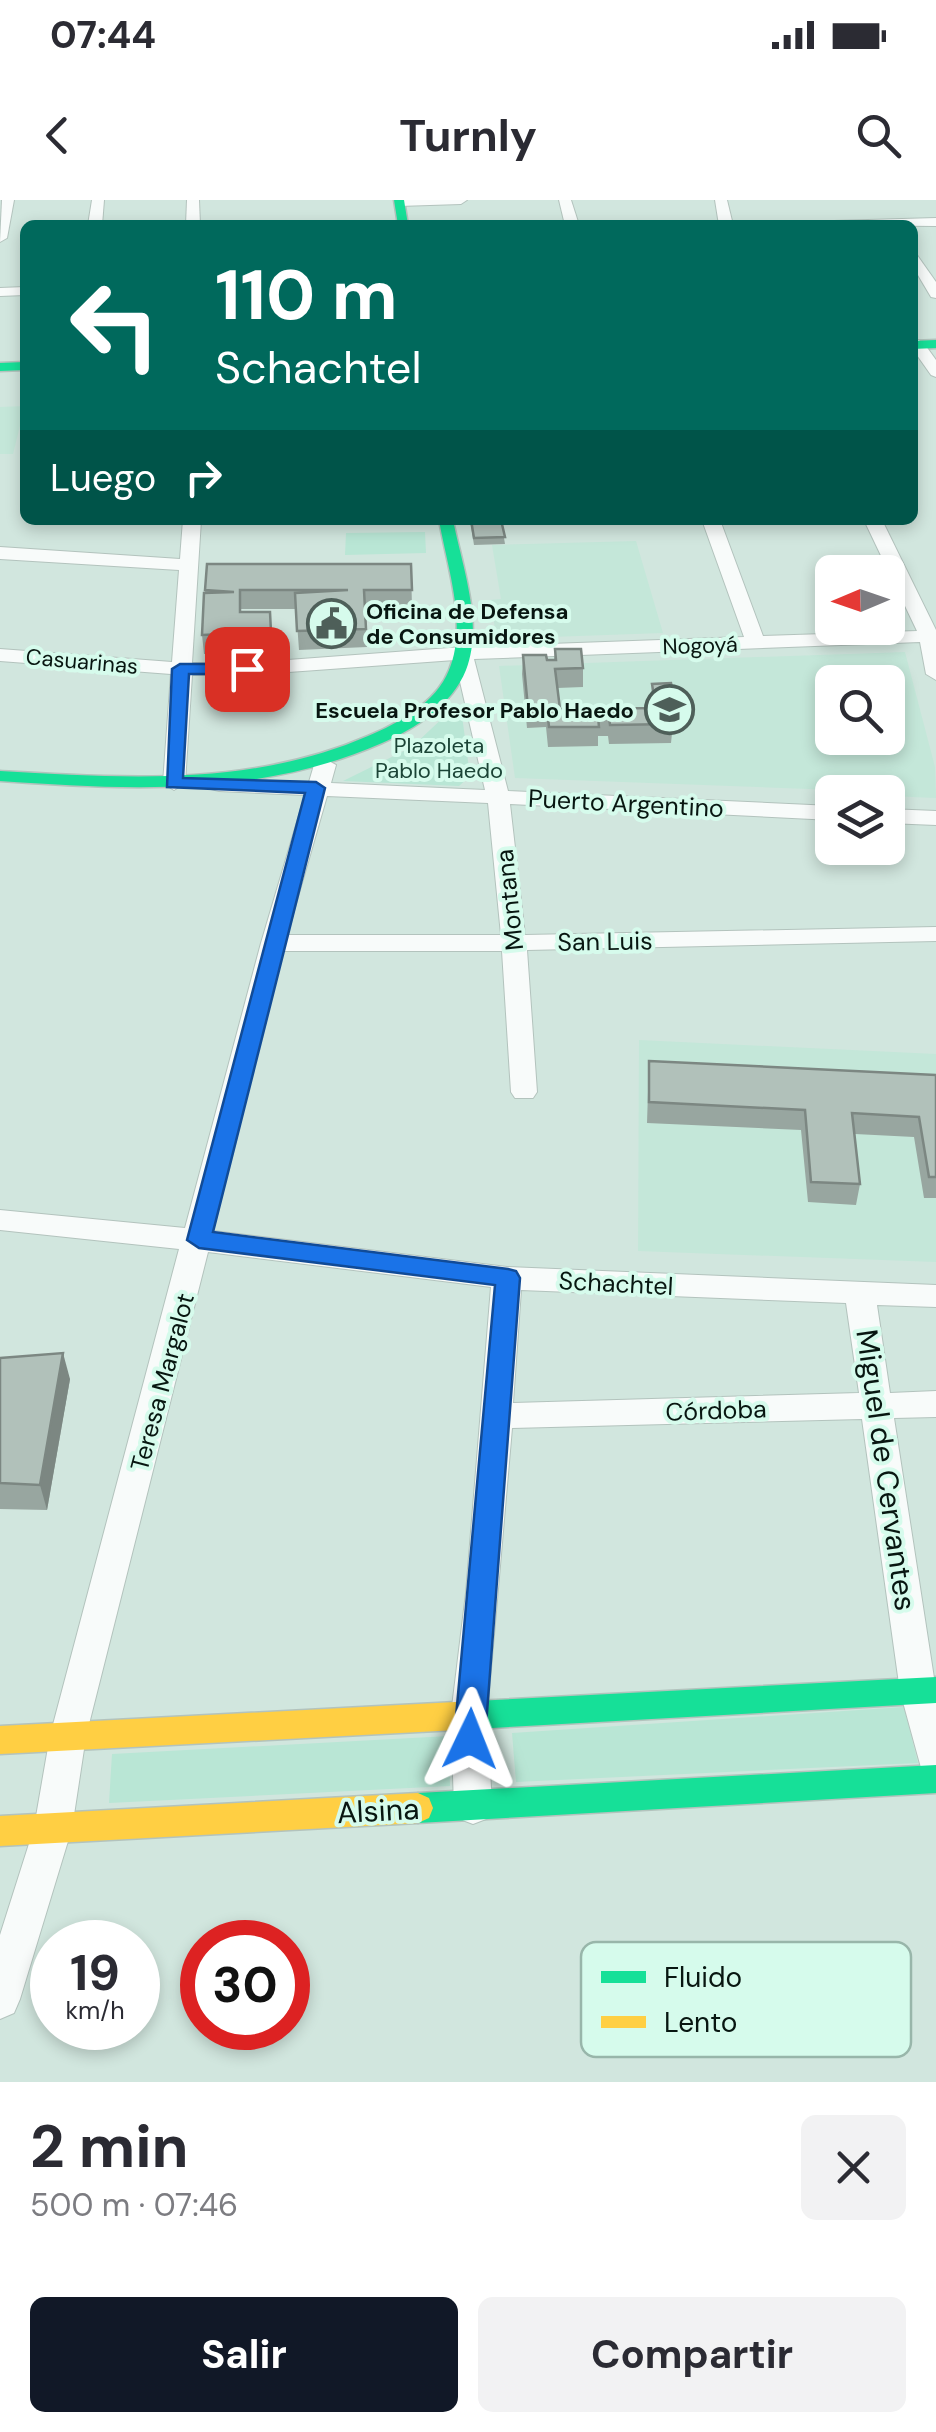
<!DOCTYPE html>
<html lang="es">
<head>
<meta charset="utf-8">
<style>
  :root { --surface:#fff; --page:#f2f2f3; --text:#2b2b33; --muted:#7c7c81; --accent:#111827 }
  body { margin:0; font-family:"DM Sans",sans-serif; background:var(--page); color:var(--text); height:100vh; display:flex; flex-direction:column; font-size:38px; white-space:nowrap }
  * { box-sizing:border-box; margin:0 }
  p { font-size:32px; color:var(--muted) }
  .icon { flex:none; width:55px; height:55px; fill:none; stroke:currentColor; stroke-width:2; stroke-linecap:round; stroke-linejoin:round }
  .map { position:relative; height:1882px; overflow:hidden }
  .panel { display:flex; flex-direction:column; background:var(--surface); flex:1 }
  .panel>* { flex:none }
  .guide { position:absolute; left:20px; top:20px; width:898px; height:305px; border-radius:15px; box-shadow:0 5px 15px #0003; background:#00695c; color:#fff; overflow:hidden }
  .needle { width:65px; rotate:268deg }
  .controls { position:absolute; left:815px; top:355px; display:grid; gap:20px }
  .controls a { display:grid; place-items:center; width:90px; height:90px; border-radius:15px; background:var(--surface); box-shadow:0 5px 15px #0003; font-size:50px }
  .speed { position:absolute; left:30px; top:1720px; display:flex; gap:20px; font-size:50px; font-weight:700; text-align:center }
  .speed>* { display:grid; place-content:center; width:130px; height:130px; border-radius:50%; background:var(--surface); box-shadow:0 5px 15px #0003; line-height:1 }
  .speed small { font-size:25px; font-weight:400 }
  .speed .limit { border:15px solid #d22; background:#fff; color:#111 }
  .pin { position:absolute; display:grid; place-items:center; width:85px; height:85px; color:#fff; margin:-42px; border-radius:20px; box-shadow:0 5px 15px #0006 }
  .me { position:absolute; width:110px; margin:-55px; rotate:2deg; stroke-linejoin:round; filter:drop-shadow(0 0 8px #0008) }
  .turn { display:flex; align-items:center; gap:35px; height:210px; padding:0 30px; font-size:45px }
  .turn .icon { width:130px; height:130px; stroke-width:2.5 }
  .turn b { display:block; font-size:70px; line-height:85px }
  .then { display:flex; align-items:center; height:95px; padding:0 30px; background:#0003; gap:20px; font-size:38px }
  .round { display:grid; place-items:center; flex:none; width:105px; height:105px; border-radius:15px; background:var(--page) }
  .overview { display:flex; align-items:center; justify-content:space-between; height:170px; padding:0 30px }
  h1 { font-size:60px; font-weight:700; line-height:75px }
  .cta { display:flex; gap:20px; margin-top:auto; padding:20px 30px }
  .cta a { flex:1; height:115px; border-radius:15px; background:var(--accent); color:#fff; font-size:40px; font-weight:700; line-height:115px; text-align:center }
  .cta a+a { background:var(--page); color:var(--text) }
  .status { display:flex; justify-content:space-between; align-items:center; height:70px; padding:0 50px; background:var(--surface); direction:ltr }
  .status svg { height:28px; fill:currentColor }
  header { display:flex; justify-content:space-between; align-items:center; height:130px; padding:0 30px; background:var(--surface); font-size:45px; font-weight:700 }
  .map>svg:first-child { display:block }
  .built { fill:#c4e7d9; fill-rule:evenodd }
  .green { fill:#b9e6d5 }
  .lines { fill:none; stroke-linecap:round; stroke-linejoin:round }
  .street-casing { stroke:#b3c3bd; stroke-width:2 }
  .fast-casing { stroke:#b3c3bd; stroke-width:3 }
  .slow-casing { stroke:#b3c3bd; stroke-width:3 }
  .street { fill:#f8fbfa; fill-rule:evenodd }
  .fast { fill:#16e098; fill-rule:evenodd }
  .slow { fill:#ffcf43; fill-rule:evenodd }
  .wall { fill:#98a6a0 }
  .shaded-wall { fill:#7c8782 }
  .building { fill:#b1c1ba; stroke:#7c8782; stroke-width:2.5 }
  .route { fill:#1a73e8; stroke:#114b97; stroke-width:2.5 }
  .labels { text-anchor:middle; stroke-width:8; stroke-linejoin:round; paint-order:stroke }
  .far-poi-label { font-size:22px; font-weight:bold; fill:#081611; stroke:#d6fbec; text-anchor:start }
  .far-street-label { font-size:22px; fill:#081611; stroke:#d6fbec }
  .far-park-label { font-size:22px; fill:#1b4436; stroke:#d6fbec }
  .street-label { font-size:25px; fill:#081611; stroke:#d6fbec }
  .near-street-label { font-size:30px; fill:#081611; stroke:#d6fbec }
  .key { fill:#d6fbec; stroke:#98b6aa; stroke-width:2.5 }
  .key-label { font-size:28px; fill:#081611 }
</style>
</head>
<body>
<div class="status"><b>07:44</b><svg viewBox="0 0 49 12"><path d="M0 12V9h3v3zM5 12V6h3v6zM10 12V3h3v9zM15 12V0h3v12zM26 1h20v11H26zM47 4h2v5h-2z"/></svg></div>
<header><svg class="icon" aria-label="back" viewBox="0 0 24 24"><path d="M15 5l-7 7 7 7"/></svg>Turnly<svg class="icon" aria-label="search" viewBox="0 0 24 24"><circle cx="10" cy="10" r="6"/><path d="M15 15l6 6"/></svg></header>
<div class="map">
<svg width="936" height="1882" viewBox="0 0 936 1882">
  <rect width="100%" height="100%" fill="#d1e6de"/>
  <g class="built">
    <polygon points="25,206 13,254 0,254 0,207"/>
    <polygon points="636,341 663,433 497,439 490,400 501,399 492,345"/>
    <path d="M905,452L935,567L936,598L888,596V592L515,578L499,466ZM832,482H888V538H832Z"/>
    <polygon points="639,840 936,854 936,1062 638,1051"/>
  </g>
  <g class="green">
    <polygon points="425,332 426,353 345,355 346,333"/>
    <polygon points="461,508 470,576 459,586 343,581 412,547 449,512"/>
    <polygon points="904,1507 918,1563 516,1582 512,1533"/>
    <polygon points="449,1536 450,1586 109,1603 112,1554"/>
  </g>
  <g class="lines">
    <defs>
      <g id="street">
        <polygon points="2,0 14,0 7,38 0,42"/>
        <polygon points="92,0 104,0 102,25 88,25"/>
        <polygon points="187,0 199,0 200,25 186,25"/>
        <polygon points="394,0 467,0 461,4 399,6"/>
        <polygon points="559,0 571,0 579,25 565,25"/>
        <polygon points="715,0 727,0 733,25 719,25"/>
        <polygon points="936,18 936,26 827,25 834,21"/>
        <polygon points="912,48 936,82 936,98 931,97 912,65"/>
        <polygon points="25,87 25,95 0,96 0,88"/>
        <polygon points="918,140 923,142 936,160 936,177 931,175 912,148 913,142"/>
        <path d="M183,320H201L192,463H247L463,447L744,437L702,320H720L763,436L917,431L864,320H882L936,430V480L926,474L920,442L474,459L508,591L832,606V620L510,604L525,735L936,727V741L527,750L537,892L533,898H515L511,892L502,751H283L213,1031L507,1067L936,1085V1107L877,1105L890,1193L936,1191V1217L894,1218L936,1491V1580L923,1575L900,1491L862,1219L512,1228L487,1515L492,1606L486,1619L473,1624L460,1619L454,1606L451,1515L466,1393L491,1087L208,1052L86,1536L72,1628L20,1799L14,1813L0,1819V1735L34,1628L50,1536L179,1049L0,1030V1010L185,1028L261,743L305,595L219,591L211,589L208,584L211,579L309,582L314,565L325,559L336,565L331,583L485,590L455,460L247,475H192L185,583L174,590L163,583L171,474L0,461V449L172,462L179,370L0,359V347L180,359ZM327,596L488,603L501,735H287ZM521,1090L846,1103L859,1193L513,1203Z"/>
        <polygon points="888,609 936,611 936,625 888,623"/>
      </g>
      <g id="fast">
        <polygon points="394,0 404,0 408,25 398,25"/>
        <polygon points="936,140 936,148 912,149 912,141"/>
        <polygon points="25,162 25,170 0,171 0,163"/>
        <path d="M439,320H453C462,366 484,424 466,470C452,505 415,529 382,543C259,597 131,590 0,581V571C126,578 250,587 368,536C399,523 436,503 449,470C468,424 447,367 439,320Z"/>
        <polygon points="936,1477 936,1503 456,1530 445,1526 441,1516 445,1506 456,1502"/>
        <polygon points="936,1565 936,1593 418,1623 407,1618 403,1608 407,1598 418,1593"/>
      </g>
      <g id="slow">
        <polygon points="456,1502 467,1506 471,1516 467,1526 456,1530 0,1554 0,1526"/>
        <polygon points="418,1593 429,1598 433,1608 429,1618 418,1623 0,1646 0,1616"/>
      </g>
    </defs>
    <use href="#street" class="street-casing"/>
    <use href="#fast" class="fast-casing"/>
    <use href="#slow" class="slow-casing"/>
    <use href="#street" class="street"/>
    <use href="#fast" class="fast"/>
    <use href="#slow" class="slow"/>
  </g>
  <g class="wall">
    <polygon points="25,222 25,254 24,254 21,237"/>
    <polygon points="470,320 501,320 505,344 474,345"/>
    <polygon points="207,364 411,364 412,409 365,409 367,447 299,450 296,409 241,409 241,412 270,412 273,451 204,454 202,435"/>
    <polygon points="555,449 583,468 583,487 557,488 560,509 651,508 652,484 675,501 674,520 671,520 673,524 671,543 609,544 608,536 598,536 598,546 548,547 546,527 527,528 522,474 523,455 547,460 554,460"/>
    <polygon points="649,861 936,875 936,998 924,998 914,937 855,934 860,984 856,1005 808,1002 801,930 647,923"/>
    <polygon points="0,1158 70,1179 47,1310 0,1309"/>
  </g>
  <polygon class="shaded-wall" points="63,1153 70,1179 47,1310 40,1285"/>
  <g class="building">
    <polygon points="471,320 501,320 505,337 474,338"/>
    <polygon points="207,364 411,364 412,390 364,390 366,429 297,431 295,393 348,390 240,390 240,412 270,412 271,432 202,435 204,393 234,392 205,390"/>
    <polygon points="555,449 581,449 583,468 555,469 560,509 656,508 652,484 671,483 675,501 662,502 673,524 610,525 609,517 598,517 599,527 549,527 547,508 528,508 523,455 546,455 547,460 556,460"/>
    <polygon points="649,861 936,875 936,977 929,977 919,917 852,913 860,984 811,982 805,910 649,902"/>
    <polygon points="63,1153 40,1285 0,1283 0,1158"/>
  </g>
  <polygon class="route" points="180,464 247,464 255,469 247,474 189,474 183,578 316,582 325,588 213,1032 508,1069 516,1071 520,1078 485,1539 480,1549 470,1553 459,1549 454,1539 495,1085 199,1048 187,1040 305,593 167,587 172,469"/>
  <defs>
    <symbol id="civic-ring" viewBox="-11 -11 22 22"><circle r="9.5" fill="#d6fbec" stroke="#4e5f59" stroke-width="1.5"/><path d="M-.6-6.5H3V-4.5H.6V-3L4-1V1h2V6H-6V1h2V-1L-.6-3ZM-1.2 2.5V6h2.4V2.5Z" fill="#4e5f59"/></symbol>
    <symbol id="school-ring" viewBox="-11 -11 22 22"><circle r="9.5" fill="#d6fbec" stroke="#4e5f59" stroke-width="1.5"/><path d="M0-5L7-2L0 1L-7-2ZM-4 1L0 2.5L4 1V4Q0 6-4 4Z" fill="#4e5f59"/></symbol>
  </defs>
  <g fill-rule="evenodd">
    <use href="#civic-ring" x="304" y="396" width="55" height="55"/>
    <use href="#school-ring" x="642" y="482" width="55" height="55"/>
  </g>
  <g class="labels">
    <g class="far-poi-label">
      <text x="366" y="419">Oficina de Defensa<tspan x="366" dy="25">de Consumidores</tspan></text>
      <text x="634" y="518" text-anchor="end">Escuela Profesor Pablo Haedo</text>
    </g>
    <g class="far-street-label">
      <text transform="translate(700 445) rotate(-2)" y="8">Nogoyá</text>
      <text transform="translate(82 461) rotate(5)" y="8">Casuarinas</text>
    </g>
    <g class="far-park-label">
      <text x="439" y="553">Plazoleta<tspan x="439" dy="25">Pablo Haedo</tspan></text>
    </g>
    <g class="street-label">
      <text transform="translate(626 603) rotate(3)" y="9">Puerto Argentino</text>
      <text transform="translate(509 700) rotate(-96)" y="9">Montana</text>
      <text transform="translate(605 741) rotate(-1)" y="9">San Luis</text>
      <text transform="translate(616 1083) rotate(3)" y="9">Schachtel</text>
      <text transform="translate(162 1182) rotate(-75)" y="9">Teresa Margalot</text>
      <text transform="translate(716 1210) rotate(-2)" y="9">Córdoba</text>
    </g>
    <g class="near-street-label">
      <text transform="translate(886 1270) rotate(82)" y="10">Miguel de Cervantes</text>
      <text transform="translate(378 1611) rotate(-3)" y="10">Alsina</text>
    </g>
  </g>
  <rect x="581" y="1742" width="330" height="115" rx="15" class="key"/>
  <rect x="601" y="1771" width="45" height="12" fill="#16e098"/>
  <rect x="601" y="1816" width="45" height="12" fill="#ffcf43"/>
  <g class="key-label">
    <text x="664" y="1787">Fluido</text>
    <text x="664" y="1832">Lento</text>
  </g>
</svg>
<div class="controls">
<a><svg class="needle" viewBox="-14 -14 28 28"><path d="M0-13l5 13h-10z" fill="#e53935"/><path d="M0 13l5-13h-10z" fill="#7c7c81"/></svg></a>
<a><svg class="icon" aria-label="search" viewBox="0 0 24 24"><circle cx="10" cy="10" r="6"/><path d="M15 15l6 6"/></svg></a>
<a><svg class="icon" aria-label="layers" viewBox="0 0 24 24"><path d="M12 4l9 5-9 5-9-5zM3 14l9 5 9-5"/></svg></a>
</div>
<div class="speed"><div>19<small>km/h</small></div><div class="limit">30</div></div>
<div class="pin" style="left:247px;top:469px;background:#d93025"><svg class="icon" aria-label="arrive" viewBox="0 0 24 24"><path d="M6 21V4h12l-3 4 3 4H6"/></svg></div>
<svg class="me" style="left:470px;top:1539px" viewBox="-20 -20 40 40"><path d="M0-17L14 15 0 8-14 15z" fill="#1a73e8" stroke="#fff" stroke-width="4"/></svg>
<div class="guide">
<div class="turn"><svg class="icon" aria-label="left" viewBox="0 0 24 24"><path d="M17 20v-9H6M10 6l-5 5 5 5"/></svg><div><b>110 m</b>Schachtel</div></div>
<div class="then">Luego<svg class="icon" aria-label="right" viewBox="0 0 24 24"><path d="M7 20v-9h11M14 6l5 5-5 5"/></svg></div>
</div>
</div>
<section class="panel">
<div class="overview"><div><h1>2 min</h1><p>500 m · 07:46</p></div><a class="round"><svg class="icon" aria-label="close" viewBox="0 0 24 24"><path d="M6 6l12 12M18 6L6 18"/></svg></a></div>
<div class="cta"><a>Salir</a><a>Compartir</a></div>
</section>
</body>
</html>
